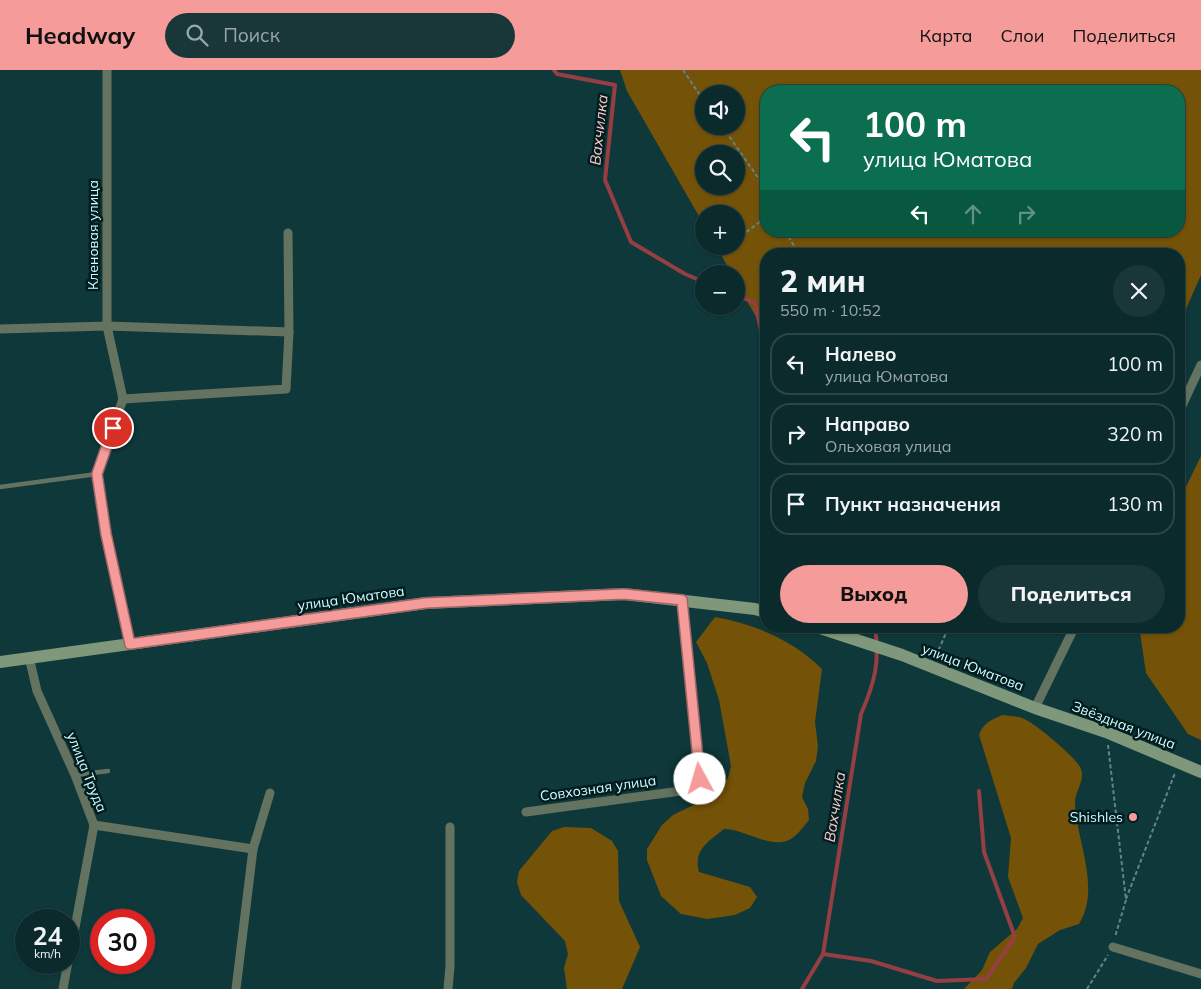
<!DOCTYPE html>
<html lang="ru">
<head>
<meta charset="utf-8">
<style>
  :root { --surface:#0b2a2c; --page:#193638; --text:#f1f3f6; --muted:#9aa7a9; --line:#2b4648; --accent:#f59b9a }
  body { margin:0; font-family:Mulish,sans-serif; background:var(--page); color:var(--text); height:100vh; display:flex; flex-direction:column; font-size:19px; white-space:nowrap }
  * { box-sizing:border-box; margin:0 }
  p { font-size:16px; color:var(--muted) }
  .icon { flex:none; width:28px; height:28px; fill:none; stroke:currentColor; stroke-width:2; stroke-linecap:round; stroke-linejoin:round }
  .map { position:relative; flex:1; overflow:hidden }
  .details { position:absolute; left:760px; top:178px; width:425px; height:385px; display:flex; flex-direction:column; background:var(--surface); border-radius:20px; box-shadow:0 1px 4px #0004,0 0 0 1px var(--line) }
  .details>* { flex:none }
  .guide { position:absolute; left:760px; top:15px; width:425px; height:152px; border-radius:20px; box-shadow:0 1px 4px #0004,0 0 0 1px var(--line); background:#0b6e4f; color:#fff; overflow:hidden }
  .tools { position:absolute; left:695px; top:15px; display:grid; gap:10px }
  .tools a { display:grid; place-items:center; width:50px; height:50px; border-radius:50%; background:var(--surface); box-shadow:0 1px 4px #0004,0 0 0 1px var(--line); font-size:25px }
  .speed { position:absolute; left:15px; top:839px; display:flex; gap:10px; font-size:25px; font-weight:700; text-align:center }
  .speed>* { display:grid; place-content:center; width:65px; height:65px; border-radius:50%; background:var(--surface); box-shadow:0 1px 4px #0004,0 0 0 1px var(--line); line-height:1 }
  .speed small { font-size:12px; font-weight:400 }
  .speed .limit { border:8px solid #d22; background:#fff; color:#111 }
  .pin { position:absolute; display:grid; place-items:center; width:42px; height:42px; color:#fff; margin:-21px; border:2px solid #fff; border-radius:50%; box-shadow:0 1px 5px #0007 }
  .me { position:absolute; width:55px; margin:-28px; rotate:354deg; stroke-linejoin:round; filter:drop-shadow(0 0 4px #0008) }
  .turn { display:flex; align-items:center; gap:18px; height:105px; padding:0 20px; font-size:22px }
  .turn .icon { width:65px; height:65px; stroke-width:2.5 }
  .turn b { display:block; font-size:35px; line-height:42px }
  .lanes { display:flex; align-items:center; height:48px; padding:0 20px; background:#0003; justify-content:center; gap:25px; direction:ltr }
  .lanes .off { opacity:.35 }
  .round { display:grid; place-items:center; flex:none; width:52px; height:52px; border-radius:26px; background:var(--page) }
  .summary { display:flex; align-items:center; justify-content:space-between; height:85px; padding:0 20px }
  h1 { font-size:30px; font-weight:800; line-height:38px }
  .primary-button { display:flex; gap:10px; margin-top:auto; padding:10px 20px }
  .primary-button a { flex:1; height:58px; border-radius:30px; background:var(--accent); color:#111; font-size:20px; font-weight:800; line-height:58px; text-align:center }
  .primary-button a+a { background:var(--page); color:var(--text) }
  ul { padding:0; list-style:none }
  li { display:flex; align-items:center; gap:15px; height:62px; margin:0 10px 8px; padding:0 10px; border:2px solid var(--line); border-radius:20px }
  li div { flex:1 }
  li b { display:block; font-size:19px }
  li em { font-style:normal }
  header { display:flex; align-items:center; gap:30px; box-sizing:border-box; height:70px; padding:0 25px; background:var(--accent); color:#111 }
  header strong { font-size:24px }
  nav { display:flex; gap:28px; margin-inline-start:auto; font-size:18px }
  .search { width:350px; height:45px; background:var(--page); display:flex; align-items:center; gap:12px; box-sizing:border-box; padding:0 18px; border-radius:28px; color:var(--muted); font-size:19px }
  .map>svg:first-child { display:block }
  .forest { fill:#745208; fill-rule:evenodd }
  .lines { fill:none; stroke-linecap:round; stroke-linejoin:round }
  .stream { stroke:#953f42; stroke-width:4 }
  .path { stroke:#5f8688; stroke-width:2; stroke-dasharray:4 2.5; stroke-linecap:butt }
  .lane { stroke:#647360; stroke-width:4.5 }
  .street { stroke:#647360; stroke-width:9 }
  .secondary { stroke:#7f977a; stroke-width:12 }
  .route-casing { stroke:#9f6564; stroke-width:12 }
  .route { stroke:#f59b9a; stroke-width:9 }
  .poi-dot { fill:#f59b9a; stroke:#001e20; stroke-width:2 }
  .labels { text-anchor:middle; stroke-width:5; stroke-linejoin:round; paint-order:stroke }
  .street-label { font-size:14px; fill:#d7fbfd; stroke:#001e20 }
  .poi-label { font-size:14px; fill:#d7fbfd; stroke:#001e20; text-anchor:end }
  .water-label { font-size:15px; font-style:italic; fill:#fecac9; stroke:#001e20 }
</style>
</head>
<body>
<header>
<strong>Headway</strong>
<div class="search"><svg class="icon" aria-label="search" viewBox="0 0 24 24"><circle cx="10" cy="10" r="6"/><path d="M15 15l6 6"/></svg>Поиск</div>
<nav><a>Карта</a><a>Слои</a><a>Поделиться</a></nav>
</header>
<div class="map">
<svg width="1201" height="919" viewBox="0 0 1201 919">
  <rect width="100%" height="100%" fill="#0f383a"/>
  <g class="forest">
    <path d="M620,0H1201V205L1179,255V184H766V264L736,212V204H732L716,176H736V144H704V155L627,21ZM766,21H1179V161H766ZM704,24H736V56H704ZM704,84H736V116H704Z"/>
    <polygon points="1201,386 1201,670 1188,664 1146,603 1139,556 1179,556 1179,431"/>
    <path d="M715,547C755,554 793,570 822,599L815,652L818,676L816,691L805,713L802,727L808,739L809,750C804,756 796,767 789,770C769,779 745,759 724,759C708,772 693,780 699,802L750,817L757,827L750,838L735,845L707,849L681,844L661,826L647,790V779L662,755L673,745L712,726L728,708L731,696L719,630L707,593L696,572Z"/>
    <path d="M1003,645C1009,646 1016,646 1022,648C1034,652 1070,683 1078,694C1089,708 1074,720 1075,734C1077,772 1101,819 1079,854L1060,860L1038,874L1026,898L1014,913L1012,919H964L982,900L990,882L1017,859L1023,848L1008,807L1011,768L979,665C983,653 992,649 1003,645Z"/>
    <polygon points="564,757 591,758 612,771 618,781 619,831 640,877 622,919 567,919 564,898 568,884 565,871 521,825 517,812 519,801 552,761"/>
  </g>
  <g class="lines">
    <g class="stream">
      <polyline points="554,0 557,4 615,15 605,110 631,172 685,204 704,212"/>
      <polyline points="736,225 755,233 766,283"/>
      <polyline points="823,884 871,891 937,911 986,909 1015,867 984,782 979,721"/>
      <path d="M802,919L823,884L861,644C875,612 880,592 875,556"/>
    </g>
    <g class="path">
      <polyline points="683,0 704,31"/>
      <polyline points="722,56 761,112 766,125"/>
      <polyline points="785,161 799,184"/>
      <polyline points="736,170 766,147"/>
      <polyline points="936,586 949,556"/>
      <polyline points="1108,675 1126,830 1115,867"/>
      <polyline points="1126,829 1175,703"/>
      <polyline points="1087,919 1108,885"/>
    </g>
    <g class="lane">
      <polyline points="0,417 97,404"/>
      <polyline points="75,705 108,701"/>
    </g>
    <g class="street">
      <polyline points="107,0 107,256 123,329"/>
      <polyline points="0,259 107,256 289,262 288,163"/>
      <polyline points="123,329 97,404 106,464 130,573"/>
      <polyline points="123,329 286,319 289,262"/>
      <polyline points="1179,342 1201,295"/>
      <polyline points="29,587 37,621 75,705 94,755 69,890"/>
      <polyline points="1035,638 1075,556"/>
      <polyline points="526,742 688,720 700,709 681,530"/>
      <polyline points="94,755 253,779 236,919"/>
      <polyline points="253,779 270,723"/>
      <polyline points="1113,877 1201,904"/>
      <polyline points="63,919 68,892"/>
      <polyline points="448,919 450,896 450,757"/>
    </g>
    <g class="secondary">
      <polyline points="814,556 902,585 1035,638 1106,662 1201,702"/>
      <polyline points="0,592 426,533 624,524 755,539 766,542"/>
    </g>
  </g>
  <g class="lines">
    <defs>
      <polyline id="route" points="113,358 97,404 106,464 130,574 426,533 624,524 682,530 700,709"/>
    </defs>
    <use href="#route" class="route-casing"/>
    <use href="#route" class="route"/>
  </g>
  <circle class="poi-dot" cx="1133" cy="747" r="5"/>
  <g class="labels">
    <g class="street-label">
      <text transform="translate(93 165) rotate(-90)" y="5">Кленовая улица</text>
      <text transform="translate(351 528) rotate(-8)" y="5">улица Юматова</text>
      <text transform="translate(973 597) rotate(21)" y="5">улица Юматова</text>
      <text transform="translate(1124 655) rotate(21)" y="5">Звёздная улица</text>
      <text transform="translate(87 702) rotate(68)" y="5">улица Труда</text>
      <text transform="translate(598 718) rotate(-8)" y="5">Совхозная улица</text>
    </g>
    <g class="poi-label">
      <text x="1123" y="752">Shishles</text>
    </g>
    <g class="water-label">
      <text transform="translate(599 60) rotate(-84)" y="5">Вахчилка</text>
      <text transform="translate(835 737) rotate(-81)" y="5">Вахчилка</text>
    </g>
  </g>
</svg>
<div class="tools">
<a><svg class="icon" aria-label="sound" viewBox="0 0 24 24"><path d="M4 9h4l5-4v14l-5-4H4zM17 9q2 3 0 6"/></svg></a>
<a><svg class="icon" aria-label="search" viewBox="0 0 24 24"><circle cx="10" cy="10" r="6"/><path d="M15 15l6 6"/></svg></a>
<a>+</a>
<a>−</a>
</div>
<div class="speed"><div>24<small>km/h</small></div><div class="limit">30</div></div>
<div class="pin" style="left:113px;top:358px;background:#d93025"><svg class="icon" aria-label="arrive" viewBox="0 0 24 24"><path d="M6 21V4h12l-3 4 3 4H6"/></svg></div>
<svg class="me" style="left:700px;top:709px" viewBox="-20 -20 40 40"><circle r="19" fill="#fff"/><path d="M0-13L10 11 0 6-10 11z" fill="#f59b9a"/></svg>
<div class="guide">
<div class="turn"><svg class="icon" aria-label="left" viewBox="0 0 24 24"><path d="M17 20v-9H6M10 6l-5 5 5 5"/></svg><div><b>100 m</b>улица Юматова</div></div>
<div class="lanes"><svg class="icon" aria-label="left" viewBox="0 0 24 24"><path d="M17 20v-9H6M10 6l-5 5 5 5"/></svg><svg class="icon off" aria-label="ahead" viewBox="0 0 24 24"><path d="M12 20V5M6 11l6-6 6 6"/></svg><svg class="icon off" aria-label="right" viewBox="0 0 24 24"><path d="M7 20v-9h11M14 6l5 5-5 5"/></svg></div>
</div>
<section class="details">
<div class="summary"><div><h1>2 мин</h1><p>550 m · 10:52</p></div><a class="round"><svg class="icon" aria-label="close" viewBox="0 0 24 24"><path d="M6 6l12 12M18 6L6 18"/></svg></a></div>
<ul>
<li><svg class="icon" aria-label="left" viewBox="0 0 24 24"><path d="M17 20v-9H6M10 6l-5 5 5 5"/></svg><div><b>Налево</b><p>улица Юматова</p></div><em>100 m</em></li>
<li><svg class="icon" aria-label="right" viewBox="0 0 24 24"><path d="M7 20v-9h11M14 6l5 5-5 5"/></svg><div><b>Направо</b><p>Ольховая улица</p></div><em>320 m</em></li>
<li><svg class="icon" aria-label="arrive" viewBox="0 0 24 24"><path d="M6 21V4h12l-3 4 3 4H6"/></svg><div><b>Пункт назначения</b></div><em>130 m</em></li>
</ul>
<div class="primary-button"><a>Выход</a><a>Поделиться</a></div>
</section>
</div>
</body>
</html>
